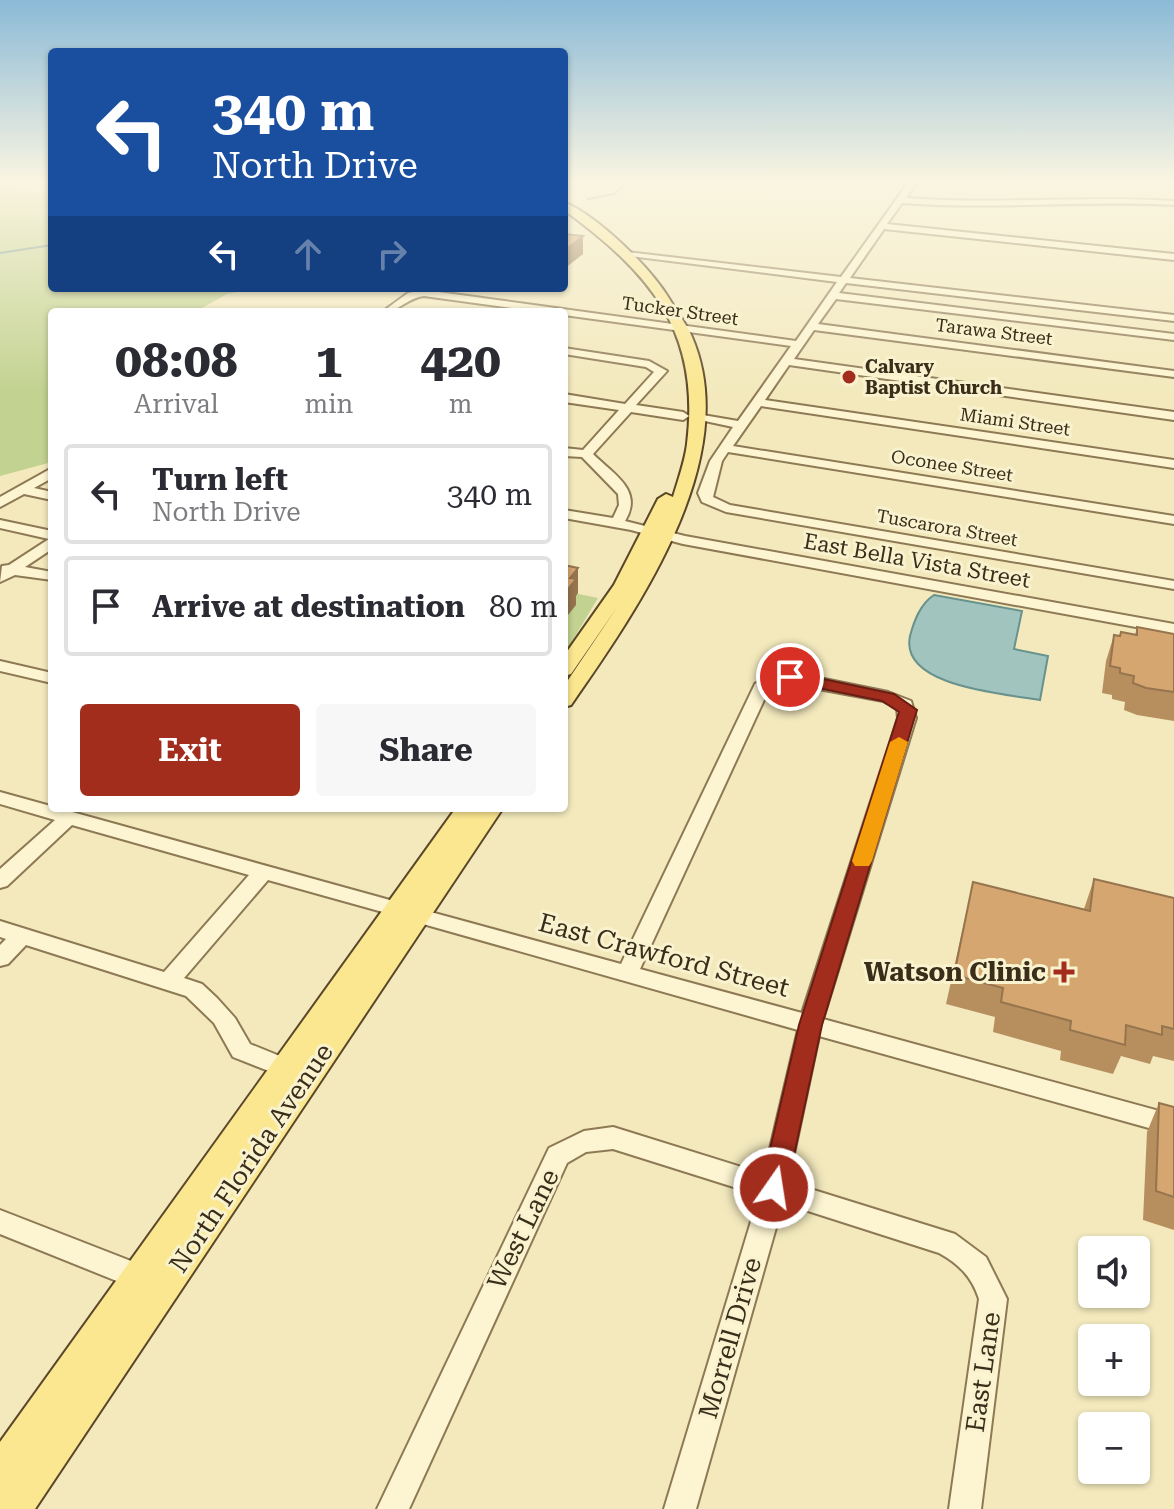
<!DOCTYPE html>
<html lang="en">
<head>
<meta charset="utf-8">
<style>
  :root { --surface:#fff; --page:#f7f7f7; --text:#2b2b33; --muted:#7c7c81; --line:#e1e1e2; --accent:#a32d1d }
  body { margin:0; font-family:"Roboto Serif",serif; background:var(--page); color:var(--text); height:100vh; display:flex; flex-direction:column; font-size:30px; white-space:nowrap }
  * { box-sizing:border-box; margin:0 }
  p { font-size:26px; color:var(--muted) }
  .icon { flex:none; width:44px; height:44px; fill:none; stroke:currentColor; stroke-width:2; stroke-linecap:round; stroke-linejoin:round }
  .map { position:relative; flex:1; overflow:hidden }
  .sheet { position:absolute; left:48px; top:308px; width:520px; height:504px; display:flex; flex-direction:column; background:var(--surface); border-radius:8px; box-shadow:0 2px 6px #0004 }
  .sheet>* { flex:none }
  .hud { position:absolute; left:48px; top:48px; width:520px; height:244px; border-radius:8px; box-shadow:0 2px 6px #0004; background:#1a4fa0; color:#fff; overflow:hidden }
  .fabs { position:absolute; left:1078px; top:1236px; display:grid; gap:16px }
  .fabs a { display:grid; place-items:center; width:72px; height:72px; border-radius:8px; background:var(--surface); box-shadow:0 2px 6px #0004; font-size:40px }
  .pin { position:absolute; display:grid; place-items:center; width:68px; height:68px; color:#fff; margin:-34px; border:4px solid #fff; border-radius:50%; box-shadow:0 2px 8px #0007 }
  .me { position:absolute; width:88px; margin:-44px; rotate:13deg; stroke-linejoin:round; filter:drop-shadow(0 0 6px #0008) }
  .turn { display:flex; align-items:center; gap:28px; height:168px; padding:0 32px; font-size:36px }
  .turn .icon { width:104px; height:104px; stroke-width:2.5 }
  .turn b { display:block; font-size:56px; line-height:68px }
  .lanes { display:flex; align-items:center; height:76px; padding:0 32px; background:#0003; justify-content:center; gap:40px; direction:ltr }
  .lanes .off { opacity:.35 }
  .eta { display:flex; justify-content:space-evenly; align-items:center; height:136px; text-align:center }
  .eta b { font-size:48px; font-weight:700; line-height:56px }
  .action { display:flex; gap:16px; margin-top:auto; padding:16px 32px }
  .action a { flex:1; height:92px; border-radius:8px; background:var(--accent); color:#fff; font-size:32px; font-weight:700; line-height:92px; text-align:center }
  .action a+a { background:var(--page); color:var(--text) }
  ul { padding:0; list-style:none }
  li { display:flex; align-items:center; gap:24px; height:100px; margin:0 16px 12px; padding:0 16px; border:4px solid var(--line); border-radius:8px }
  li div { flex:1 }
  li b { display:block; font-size:30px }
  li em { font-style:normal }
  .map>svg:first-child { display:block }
  .green { fill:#c2d290 }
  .water { fill:#a1c4be; stroke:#68928d; stroke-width:2 }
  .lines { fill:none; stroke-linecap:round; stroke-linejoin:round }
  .stream { stroke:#68928d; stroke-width:2 }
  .minor-casing { stroke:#8d7954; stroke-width:4 }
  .major-casing { stroke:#5a4629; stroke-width:4 }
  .minor { fill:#fdf5d1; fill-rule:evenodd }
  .major { fill:#fbe790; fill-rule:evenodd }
  .wall { fill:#b78f5f }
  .shaded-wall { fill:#95744e }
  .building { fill:#d5a66f; stroke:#95744e; stroke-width:2 }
  .route { fill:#a32d1d; stroke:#6a1d13; stroke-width:2 }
  .slow { fill:#f59e0b }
  .poi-dot { fill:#a32d1d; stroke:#f9f2ce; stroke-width:3 }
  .labels { text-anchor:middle; stroke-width:6; stroke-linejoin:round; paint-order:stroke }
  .far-street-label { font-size:18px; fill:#3a2e1b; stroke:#f9f2ce }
  .far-poi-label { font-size:18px; font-weight:bold; fill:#3a2e1b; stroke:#f9f2ce; text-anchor:start }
  .street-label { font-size:22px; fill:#3a2e1b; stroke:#f9f2ce }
  .near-street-label { font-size:26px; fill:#3a2e1b; stroke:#f9f2ce }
  .near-poi-label { font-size:26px; font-weight:bold; fill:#3a2e1b; stroke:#f9f2ce; text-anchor:end }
</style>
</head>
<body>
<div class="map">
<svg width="1174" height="1509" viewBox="0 0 1174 1509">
  <rect width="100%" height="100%" fill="#f3e9bd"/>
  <g class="green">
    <polygon points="0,183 19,183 18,187 9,190 52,192 52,288 259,288 227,294 195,312 52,312 52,462 0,476"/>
    <polygon points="564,591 598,598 565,653 564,653"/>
  </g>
  <path class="water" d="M934,595L1022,611L1014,649L1048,656L1040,700C1006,694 899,687 910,636C914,621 920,604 934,595Z"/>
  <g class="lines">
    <g class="stream">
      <polyline points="588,199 614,194 627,183"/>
      <polyline points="0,253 52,245"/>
    </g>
    <defs>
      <g id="minor">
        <path d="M908,183H916L906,198C995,205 1084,195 1174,201V205C1083,200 993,210 902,203L887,224L1174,254V260L884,229L850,278L1174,315V321L846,283L839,293L1174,334V340L836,299L818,324L1174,371V377L814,330L794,359L1174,412V420L789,365L765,400L1174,460V468L761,406L733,446L1174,516V524L728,452L722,461L713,497L730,505L1174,581V589L726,512L702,502L698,493L710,461L733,427L691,418L697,414L738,421L791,346L564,315V312H541L424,296C407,298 399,312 382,312L408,293L424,290L796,341L837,282L622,255L627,252L841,277Z"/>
        <path d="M564,348L649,361L667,371L636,405L683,412L689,416L683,420L631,412L593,454C613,474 644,490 625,521L685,536L1174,624V634L683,544L631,530L564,518V510L613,518L619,505L618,494L582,457L564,456V448L583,450L619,410L564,402V394L625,404L654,372L646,367L564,354Z"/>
        <polygon points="52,468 52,478 34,488 52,492 52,500 24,494 0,507 0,497"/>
        <polygon points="0,520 52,531 52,549 25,567 52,572 52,580 15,575 0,582 2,566 9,565 49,539 0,528"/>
        <polygon points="0,661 52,673 52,683 0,671"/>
        <path d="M790,672L888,692L911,701L916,718L823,1019L1174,1115V1135L819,1036L788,1182L955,1234L986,1257L1007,1299L981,1509H949L979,1299C972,1277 959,1264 939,1253L783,1203L696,1509H664L759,1195L613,1149L586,1152L567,1163L409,1509H377L549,1148L584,1131L613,1127L764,1174L798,1030L416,922L409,920L406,915L409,910L416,908L621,964L755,684L772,673ZM781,682L883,701L897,708L898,718L802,1013L640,969L770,687Z"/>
        <polygon points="0,792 397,902 404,904 407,909 404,914 397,916 268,880 184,978 202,984 217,998 235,1018 250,1044 292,1061 296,1068 292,1075 284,1077 233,1057 214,1023 186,996 26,945 8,964 0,966 0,945 6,939 0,937 0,921 164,972 249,875 72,825 7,886 0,888 0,869 55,820 0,804"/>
        <polygon points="0,1210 149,1268 153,1277 149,1286 139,1290 0,1234"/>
      </g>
      <g id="major">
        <path d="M564,202C599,217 651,268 670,300C677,312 687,325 692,337C744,458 637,610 571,705L564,707V686L618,606L571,674L564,676V656L614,585L658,499L666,494L673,497C678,480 685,461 687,444C701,331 650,273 564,210Z"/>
        <polygon points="456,808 503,808 35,1509 0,1509 0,1442"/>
      </g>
    </defs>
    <use href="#minor" class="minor-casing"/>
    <use href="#major" class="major-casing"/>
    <use href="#minor" class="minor"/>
    <use href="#major" class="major"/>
  </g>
  <g class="wall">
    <polygon points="1137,627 1174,634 1174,721 1137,715 1124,710 1125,702 1112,699 1112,695 1102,693 1106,661 1114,635 1120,636 1135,635"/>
    <polygon points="1094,879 1174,898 1174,1061 1153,1056 1150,1064 1121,1056 1113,1074 1060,1060 1061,1051 993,1032 995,1017 946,1004 973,882 1084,909"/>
    <polygon points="1159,1103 1174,1107 1174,1230 1143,1220 1147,1132"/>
  </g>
  <g class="shaded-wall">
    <polygon points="583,236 583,254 564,269 564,251"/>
    <polygon points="578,568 578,593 576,596 576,605 564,620 564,594 570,578"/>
  </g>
  <g class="building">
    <polygon points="564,234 583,236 564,251"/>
    <polygon points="564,565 578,568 570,578 576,579 564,594"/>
    <polygon points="1137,627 1174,634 1174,692 1146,688 1133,683 1134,676 1120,673 1120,668 1110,666 1114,635 1120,636 1121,632 1137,635"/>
    <polygon points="1094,879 1174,898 1174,1029 1162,1026 1162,1035 1126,1025 1125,1045 1070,1030 1071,1021 1001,1002 1003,988 954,975 973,882 1090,911"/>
    <polygon points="1159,1103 1174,1107 1174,1197 1156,1191"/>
  </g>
  <linearGradient id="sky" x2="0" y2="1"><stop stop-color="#8bbad7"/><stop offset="0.46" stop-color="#faf5e1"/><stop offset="1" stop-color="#faf5e1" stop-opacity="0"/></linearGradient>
  <rect width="1174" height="394" fill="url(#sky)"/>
  <polygon class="route" points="790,672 894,694 917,710 822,1025 787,1188 784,1196 774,1199 765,1196 761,1188 799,1025 899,712 882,701 784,681 782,677"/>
  <polygon class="slow" points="899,737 908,742 872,861 869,866 855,866 852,861 890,742"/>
  <g class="poi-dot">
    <circle cx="849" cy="377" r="8"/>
    <path d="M1060 960h8v8h8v8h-8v8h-8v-8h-8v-8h8z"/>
  </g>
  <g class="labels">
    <g class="far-street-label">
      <text transform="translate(680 311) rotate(8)" y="6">Tucker Street</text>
      <text transform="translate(994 332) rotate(7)" y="6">Tarawa Street</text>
      <text transform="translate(1015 422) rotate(8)" y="6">Miami Street</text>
      <text transform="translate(952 466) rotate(9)" y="6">Oconee Street</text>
      <text transform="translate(947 528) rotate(10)" y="6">Tuscarora Street</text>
    </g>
    <g class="far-poi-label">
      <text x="865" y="373">Calvary<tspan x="865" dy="21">Baptist Church</tspan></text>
    </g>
    <g class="street-label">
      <text transform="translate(917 560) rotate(10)" y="8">East Bella Vista Street</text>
    </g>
    <g class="near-street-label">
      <text transform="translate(664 955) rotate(15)" y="9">East Crawford Street</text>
      <text transform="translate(251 1158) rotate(-56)" y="9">North Florida Avenue</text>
      <text transform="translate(523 1229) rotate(-64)" y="9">West Lane</text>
      <text transform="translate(730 1338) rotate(-74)" y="9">Morrell Drive</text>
      <text transform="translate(983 1372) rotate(-82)" y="9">East Lane</text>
    </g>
    <g class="near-poi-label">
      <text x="1046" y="981">Watson Clinic</text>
    </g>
  </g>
</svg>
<div class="fabs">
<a><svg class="icon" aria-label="sound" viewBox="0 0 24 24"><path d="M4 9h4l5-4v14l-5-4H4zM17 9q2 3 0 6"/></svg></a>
<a>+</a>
<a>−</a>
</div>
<div class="pin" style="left:790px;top:677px;background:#d93025"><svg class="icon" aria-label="arrive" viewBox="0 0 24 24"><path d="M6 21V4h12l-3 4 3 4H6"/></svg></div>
<svg class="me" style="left:774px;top:1188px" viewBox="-20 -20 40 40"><circle r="17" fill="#a32d1d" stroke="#fff" stroke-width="3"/><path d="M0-11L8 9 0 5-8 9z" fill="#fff"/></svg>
<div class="hud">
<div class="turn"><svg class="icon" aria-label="left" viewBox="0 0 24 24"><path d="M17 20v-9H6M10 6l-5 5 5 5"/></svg><div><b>340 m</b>North Drive</div></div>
<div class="lanes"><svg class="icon" aria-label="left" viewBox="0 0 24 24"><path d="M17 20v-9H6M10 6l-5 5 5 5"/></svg><svg class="icon off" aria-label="ahead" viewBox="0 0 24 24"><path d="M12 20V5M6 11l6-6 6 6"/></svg><svg class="icon off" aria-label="right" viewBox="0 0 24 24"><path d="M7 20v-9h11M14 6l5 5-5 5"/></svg></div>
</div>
<section class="sheet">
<div class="eta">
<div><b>08:08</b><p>Arrival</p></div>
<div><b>1</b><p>min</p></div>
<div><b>420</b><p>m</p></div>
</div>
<ul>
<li><svg class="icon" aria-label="left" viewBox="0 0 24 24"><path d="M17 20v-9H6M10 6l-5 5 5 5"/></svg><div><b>Turn left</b><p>North Drive</p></div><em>340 m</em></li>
<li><svg class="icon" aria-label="arrive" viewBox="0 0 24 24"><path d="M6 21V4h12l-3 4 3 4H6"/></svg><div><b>Arrive at destination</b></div><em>80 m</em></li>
</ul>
<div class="action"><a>Exit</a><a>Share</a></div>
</section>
</div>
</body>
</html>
